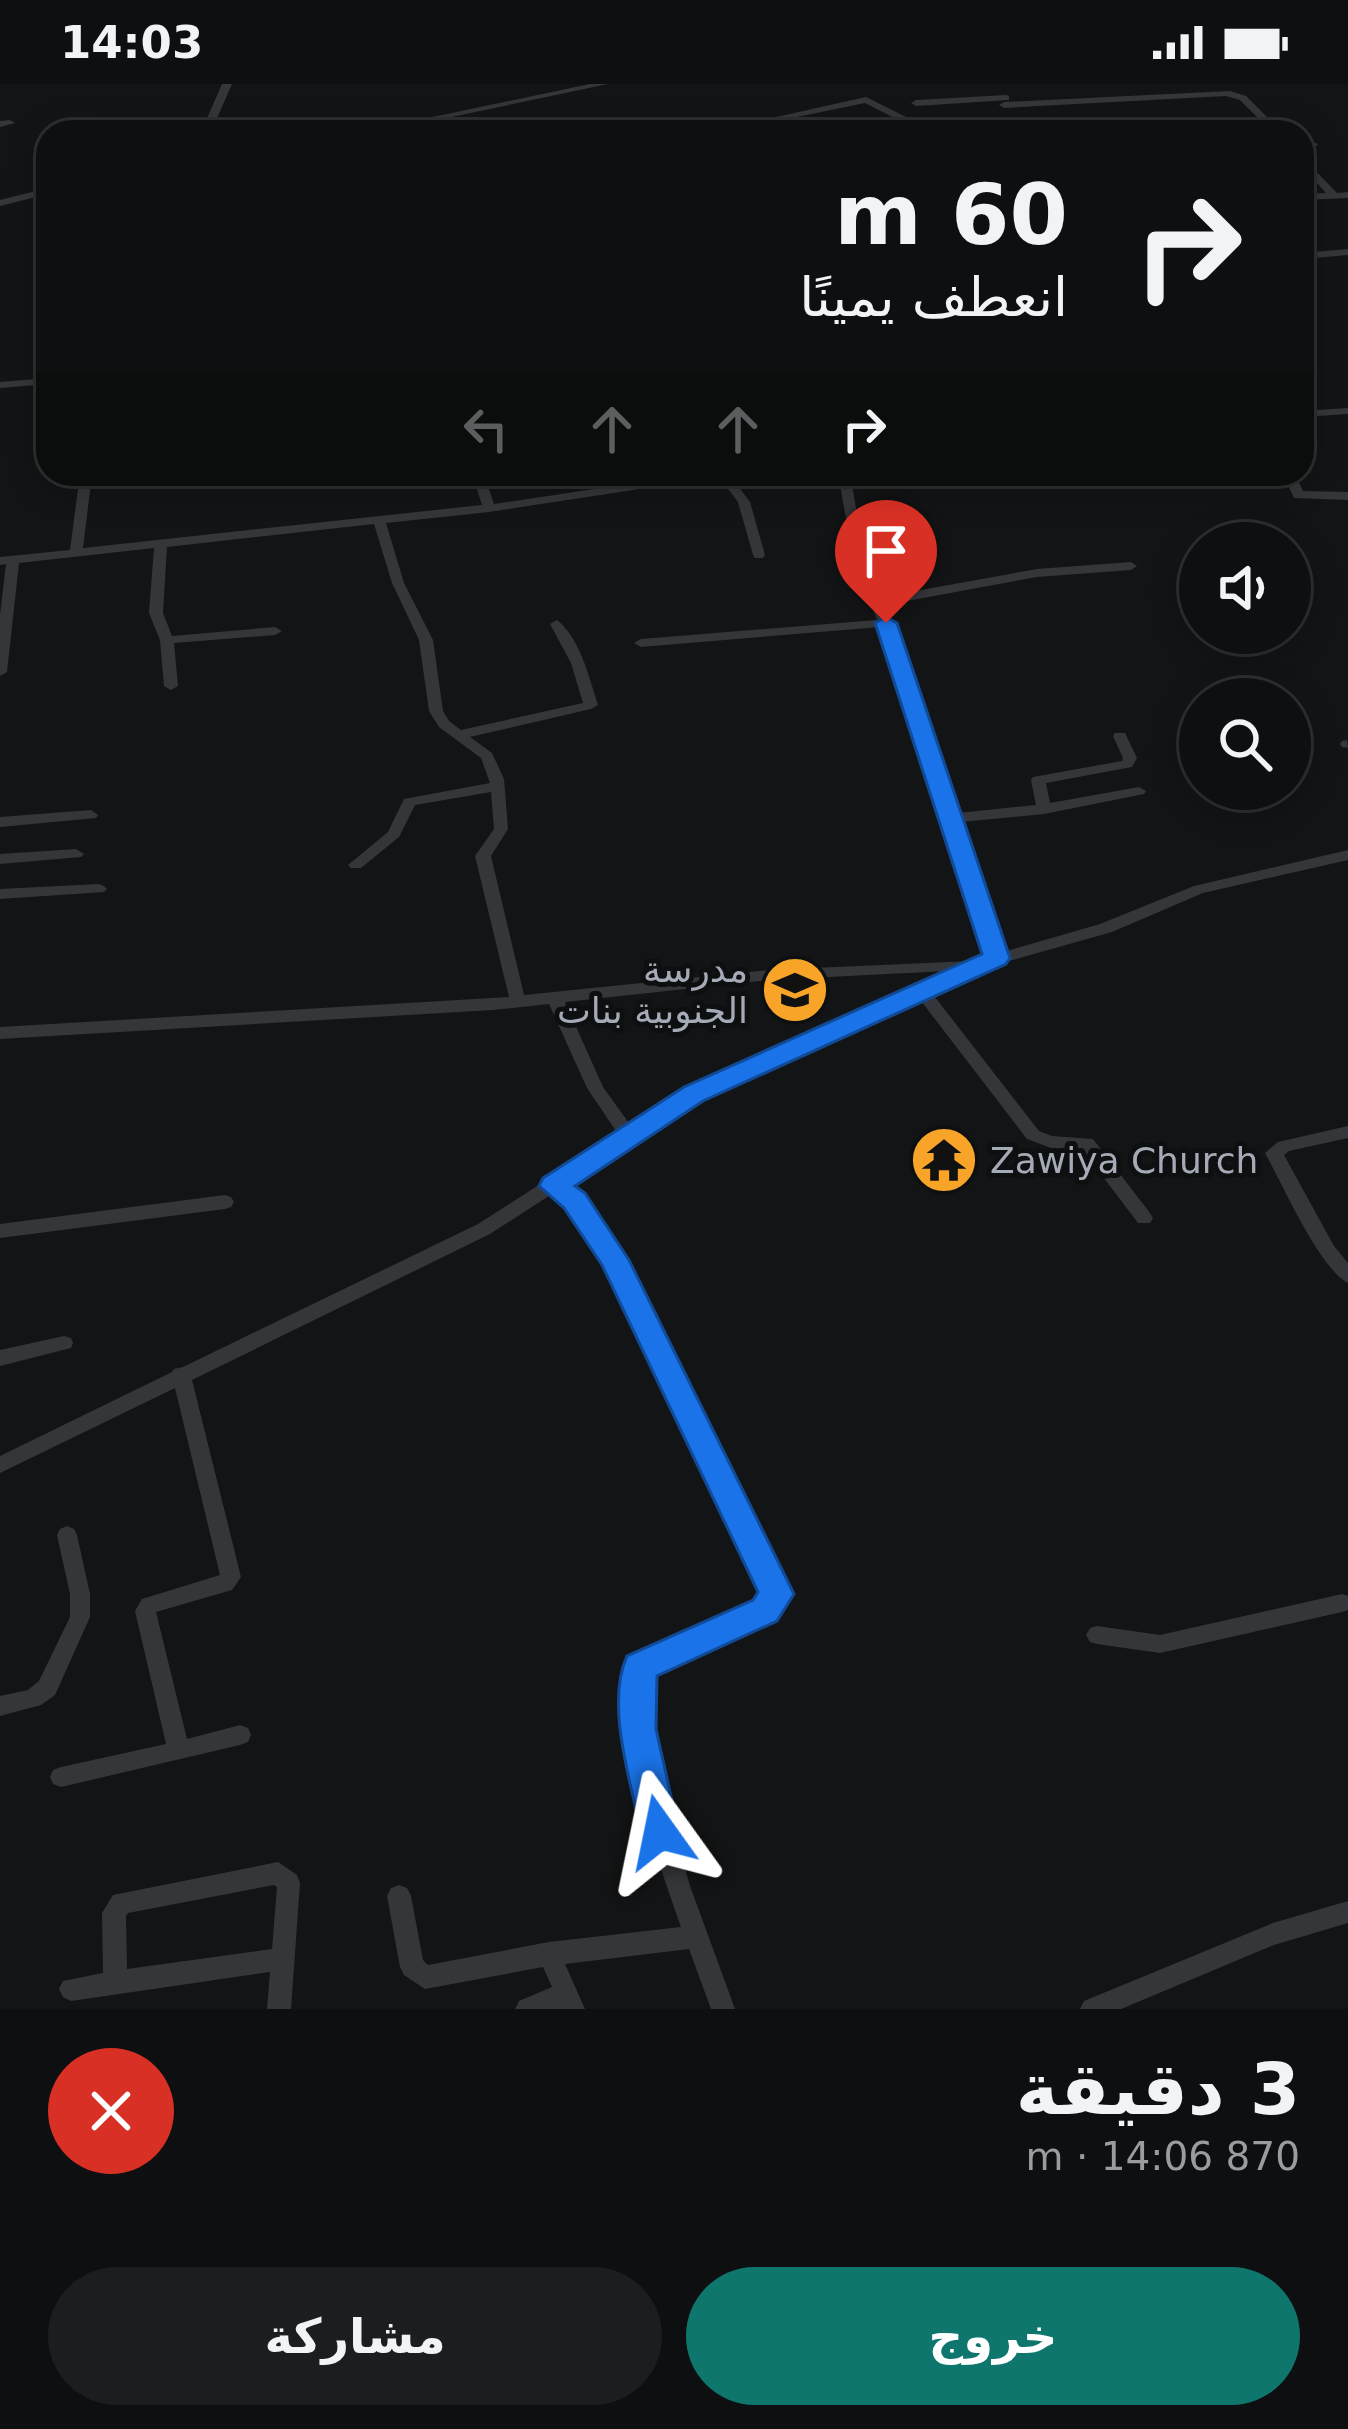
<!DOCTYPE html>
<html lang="ar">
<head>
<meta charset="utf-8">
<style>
  :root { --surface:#0e0f10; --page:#1c1d1e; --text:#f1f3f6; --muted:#9b9c9f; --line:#2e2f30; --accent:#0f766e }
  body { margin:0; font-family:"DejaVu Sans",Cairo,sans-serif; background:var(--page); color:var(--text); direction:rtl; height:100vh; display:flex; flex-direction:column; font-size:45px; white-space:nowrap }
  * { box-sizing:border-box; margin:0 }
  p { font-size:39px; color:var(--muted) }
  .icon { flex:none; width:66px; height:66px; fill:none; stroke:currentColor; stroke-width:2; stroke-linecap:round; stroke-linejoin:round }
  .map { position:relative; height:1925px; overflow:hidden; direction:ltr }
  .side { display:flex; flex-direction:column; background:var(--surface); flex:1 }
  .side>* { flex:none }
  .top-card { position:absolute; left:36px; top:36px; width:1278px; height:366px; border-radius:36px; box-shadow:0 6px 30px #0003,0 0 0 3px var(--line); direction:rtl; background:#0e0f10; color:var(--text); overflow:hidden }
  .buttons { position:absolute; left:1179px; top:438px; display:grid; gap:24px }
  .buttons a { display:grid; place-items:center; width:132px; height:132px; border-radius:50%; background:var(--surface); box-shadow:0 6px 30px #0003,0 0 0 3px var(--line); font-size:60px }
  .pin { position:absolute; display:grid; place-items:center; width:102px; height:102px; color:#fff; margin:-123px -51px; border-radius:50% 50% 50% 0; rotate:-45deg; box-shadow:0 0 12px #0007 }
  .pin .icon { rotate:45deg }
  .me { position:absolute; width:132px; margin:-66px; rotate:348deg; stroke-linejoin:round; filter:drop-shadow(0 0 9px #0008) }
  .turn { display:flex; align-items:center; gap:42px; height:252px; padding:0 48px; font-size:54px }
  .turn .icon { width:156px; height:156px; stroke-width:2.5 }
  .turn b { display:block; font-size:84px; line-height:102px }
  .lanes { display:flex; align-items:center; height:114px; padding:0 48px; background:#0003; justify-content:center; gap:60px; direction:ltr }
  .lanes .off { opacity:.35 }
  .round { display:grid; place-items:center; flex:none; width:126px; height:126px; border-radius:63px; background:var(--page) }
  .overview { display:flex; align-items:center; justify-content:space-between; height:204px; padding:0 48px }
  h1 { font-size:72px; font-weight:800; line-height:90px }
  .primary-button { display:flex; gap:24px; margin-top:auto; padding:24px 48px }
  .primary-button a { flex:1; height:138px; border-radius:72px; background:var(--accent); color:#fff; font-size:48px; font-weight:800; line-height:138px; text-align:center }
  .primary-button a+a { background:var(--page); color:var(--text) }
  .status { display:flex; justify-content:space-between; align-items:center; height:84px; padding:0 60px; background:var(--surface); direction:ltr }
  .status svg { height:33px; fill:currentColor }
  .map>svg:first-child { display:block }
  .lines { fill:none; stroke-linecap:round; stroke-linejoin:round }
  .minor { fill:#34363a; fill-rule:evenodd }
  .route { fill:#1a73e8; stroke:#114b97; stroke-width:3 }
  .labels { text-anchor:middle; stroke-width:10; stroke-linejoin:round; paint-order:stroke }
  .poi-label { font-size:36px; fill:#a5abb6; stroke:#0e0f10; text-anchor:end }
</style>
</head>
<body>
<div class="status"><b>14:03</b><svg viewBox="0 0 49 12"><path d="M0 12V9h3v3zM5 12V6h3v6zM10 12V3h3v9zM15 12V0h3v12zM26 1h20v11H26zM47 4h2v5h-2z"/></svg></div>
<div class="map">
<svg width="1348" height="1925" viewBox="0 0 1348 1925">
  <rect width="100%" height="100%" fill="#131415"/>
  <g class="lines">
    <g class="minor">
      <polygon points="222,0 232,0 211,48 201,48"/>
      <polygon points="590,0 608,0 380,48 361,48"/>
      <polygon points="1230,7 1246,12 1282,48 1272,48 1240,16 1226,12 1004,24 999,21 1004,18"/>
      <polygon points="1006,11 1009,12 1009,16 916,22 911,19 916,16"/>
      <polygon points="866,13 912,36 996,42 1001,45 996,48 910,42 865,19 768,39 763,36"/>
      <polygon points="0,37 10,36 15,39 0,43"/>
      <polygon points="717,43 724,48 714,48 714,44"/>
      <polygon points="1302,55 1316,59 1318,61 1313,64 1302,61"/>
      <polygon points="1302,73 1337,109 1348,108 1348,114 1302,116 1302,110 1326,109 1302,82"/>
      <polygon points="48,104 48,110 0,122 0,116"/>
      <polygon points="1348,165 1348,171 1302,175 1302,169"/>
      <polygon points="48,294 48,300 0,304 0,298"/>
      <polygon points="1348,324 1348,330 1302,333 1302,327"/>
      <path d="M80,390H92L83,464L482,421L472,390H484L494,420L693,390H729L750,418L765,471L763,474H755L753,471L738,418L719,393L489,428L386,439L404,499L433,556L443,627L449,637L461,646L583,619L571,579L550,540L557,536C580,554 589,593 598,621L591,625L470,653L492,669L504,695L508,745L491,772L524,911L769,886L971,877L988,872L909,621L880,543L641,563L634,559L641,555L877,536L852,468L838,390H850L864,468L882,513L1037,485L1131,478L1137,482L1131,486L1037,493L885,521L923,621L958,729L1036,721L1031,696L1033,693L1122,677L1123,674L1113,652L1115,649H1125L1137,674L1132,683L1046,699L1050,719L1139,703L1146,707L1144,710L1044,730L961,738L1003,868L1100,840L1194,802L1348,766V776L1203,809L1112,848L981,885L931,908L1039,1047L1052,1052L1093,1055L1150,1129L1153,1134L1150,1139H1138L1082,1065L1051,1064L1027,1055L918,913L700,1014L565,1102L580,1112L620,1171L787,1510L772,1532L655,1584L647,1600L648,1639L657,1689L690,1802L735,1925H711L689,1865L565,1880L585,1925H515L519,1917L552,1903L543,1883L425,1905L404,1891L400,1883L387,1812L391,1804L399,1801L407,1804L411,1812L423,1876L428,1881L549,1858L681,1843C658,1776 620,1676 626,1605C627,1593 634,1581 639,1570L758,1520L766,1509L607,1179L568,1122L552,1110L490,1150L192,1296L241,1493L232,1506L156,1528L187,1655L240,1641L248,1644L251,1651L248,1658L240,1661L61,1703L53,1700L50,1693L53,1686L61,1683L166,1660L135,1527L142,1515L220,1491L175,1304L0,1389V1372L172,1288L174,1285L183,1283L478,1140L618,1050L587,1004L549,920L493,926L0,955V943L509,913L475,772L494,745L491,708L415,721L399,753L361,784H351L348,781L388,748L404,715L490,699L481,674L439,643L429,627L419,556L392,499L374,440L167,463L163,529L172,552L275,543L282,547L275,551L174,559L178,602L171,606L164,602L160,556L149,529L154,464L19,479L7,588L0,592V531L6,480L0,481V473L70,466ZM947,887L688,1006L631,1042L603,1003L565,918L769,896Z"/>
      <polygon points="1283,390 1295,390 1303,407 1348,408 1348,416 1294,414"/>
      <polygon points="1347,656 1348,664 1342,663 1340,660 1342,657"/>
      <polygon points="91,726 98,731 96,734 0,743 0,733"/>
      <polygon points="76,765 84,770 81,773 0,780 0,770"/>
      <polygon points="99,800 104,802 107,805 104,808 0,815 0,805"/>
      <path d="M1348,1042V1054L1289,1067L1284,1071L1334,1162L1348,1179V1199C1319,1184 1283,1101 1265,1069L1278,1058Z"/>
      <polygon points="225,1111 231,1113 234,1118 231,1123 225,1125 0,1154 0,1140"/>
      <polygon points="64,1252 71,1254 73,1259 71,1264 0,1282 0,1266"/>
      <polygon points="67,1442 74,1445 77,1451 90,1510 90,1533 55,1611 41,1621 0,1632 0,1612 28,1606 39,1597 70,1533 70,1510 57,1451 60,1445"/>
      <polygon points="1342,1510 1348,1512 1348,1526 1342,1528 1160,1569 1097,1560 1090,1558 1086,1551 1090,1544 1097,1542 1160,1551"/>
      <path d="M278,1778L297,1791L300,1799L291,1925H267L270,1888L71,1917L63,1913L59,1905L63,1897L103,1889L102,1829L113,1811ZM274,1801L277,1803L272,1865L127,1885L126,1832L128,1829Z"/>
      <polygon points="1348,1817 1348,1839 1274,1861 1121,1925 1080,1925 1084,1917 1273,1839"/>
    </g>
  </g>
  <path class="route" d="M886,533L897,539L1010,874L1006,880L703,1017L575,1102L585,1109L629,1176L794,1510L777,1537L657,1592L656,1645L679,1748L673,1760L660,1766L647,1760L641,1748C631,1699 605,1619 627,1572L753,1516L758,1508L602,1181L564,1124L539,1102L543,1094L684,1003L982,870L875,539Z"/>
  <defs>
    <symbol id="school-disc" viewBox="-11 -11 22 22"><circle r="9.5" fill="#f8a429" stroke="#0e0f10"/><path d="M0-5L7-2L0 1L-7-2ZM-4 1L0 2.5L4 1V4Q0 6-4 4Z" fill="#111"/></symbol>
    <symbol id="temple-disc" viewBox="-11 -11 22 22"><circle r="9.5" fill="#f8a429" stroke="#0e0f10"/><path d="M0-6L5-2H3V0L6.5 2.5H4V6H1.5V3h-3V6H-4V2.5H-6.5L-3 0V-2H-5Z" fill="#111"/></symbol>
  </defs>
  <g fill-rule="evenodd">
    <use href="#school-disc" x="757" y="868" width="76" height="76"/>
    <use href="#temple-disc" x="906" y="1038" width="76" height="76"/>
  </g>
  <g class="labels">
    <g class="poi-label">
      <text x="748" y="898">مدرسة<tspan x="748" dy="41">الجنوبية بنات</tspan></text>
      <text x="990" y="1089" text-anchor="start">Zawiya Church</text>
    </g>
  </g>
</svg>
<div class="buttons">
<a><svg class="icon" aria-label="sound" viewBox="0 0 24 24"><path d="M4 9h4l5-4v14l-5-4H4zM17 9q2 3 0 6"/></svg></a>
<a><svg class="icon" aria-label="search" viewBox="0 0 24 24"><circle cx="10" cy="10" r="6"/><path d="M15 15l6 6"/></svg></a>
</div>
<div class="pin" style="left:886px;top:539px;background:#d93025"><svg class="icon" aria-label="arrive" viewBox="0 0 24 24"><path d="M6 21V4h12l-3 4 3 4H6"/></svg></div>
<svg class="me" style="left:660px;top:1748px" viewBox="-20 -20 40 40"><path d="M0-17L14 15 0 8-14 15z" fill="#1a73e8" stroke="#fff" stroke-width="4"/></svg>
<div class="top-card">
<div class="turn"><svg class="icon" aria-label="right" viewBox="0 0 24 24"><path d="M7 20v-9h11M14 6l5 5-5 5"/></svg><div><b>60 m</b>انعطف يمينًا</div></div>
<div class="lanes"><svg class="icon off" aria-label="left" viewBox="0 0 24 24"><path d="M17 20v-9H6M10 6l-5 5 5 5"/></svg><svg class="icon off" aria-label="ahead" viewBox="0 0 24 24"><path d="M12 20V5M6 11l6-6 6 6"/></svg><svg class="icon off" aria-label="ahead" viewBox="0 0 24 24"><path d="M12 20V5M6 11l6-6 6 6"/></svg><svg class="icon" aria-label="right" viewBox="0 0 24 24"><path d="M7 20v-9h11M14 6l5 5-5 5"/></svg></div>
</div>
</div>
<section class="side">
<div class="overview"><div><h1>3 دقيقة</h1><p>870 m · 14:06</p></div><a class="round" style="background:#d93025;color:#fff"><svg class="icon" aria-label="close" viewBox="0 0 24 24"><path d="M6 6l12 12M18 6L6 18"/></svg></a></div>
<div class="primary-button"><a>خروج</a><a>مشاركة</a></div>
</section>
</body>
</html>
